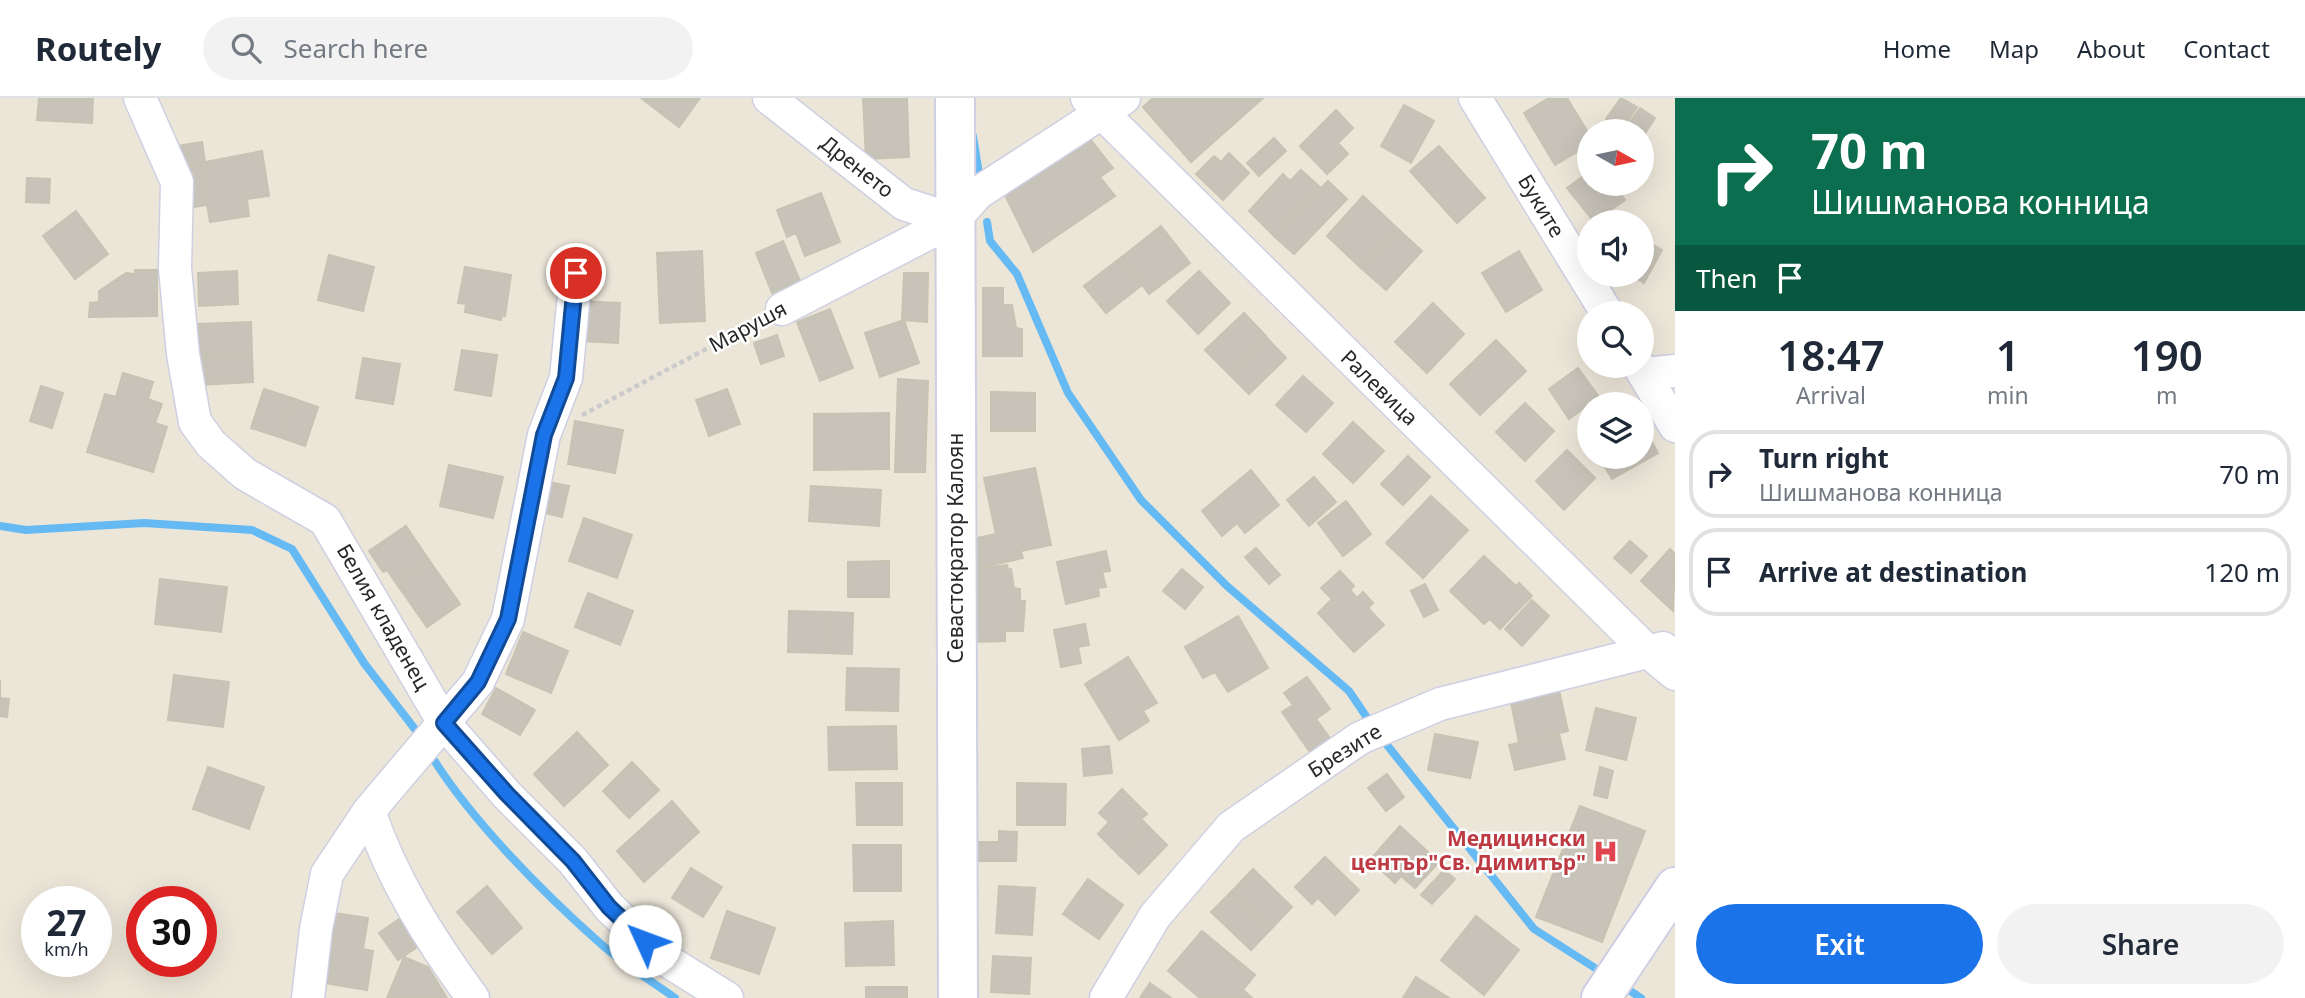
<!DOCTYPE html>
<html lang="en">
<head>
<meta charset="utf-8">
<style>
  :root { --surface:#fff; --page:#f2f2f3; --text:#1f2937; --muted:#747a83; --line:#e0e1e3; --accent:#1a73e8 }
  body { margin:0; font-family:"Noto Sans",sans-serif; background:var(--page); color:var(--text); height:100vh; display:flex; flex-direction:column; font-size:26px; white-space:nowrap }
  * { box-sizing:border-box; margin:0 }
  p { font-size:23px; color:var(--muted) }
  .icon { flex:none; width:38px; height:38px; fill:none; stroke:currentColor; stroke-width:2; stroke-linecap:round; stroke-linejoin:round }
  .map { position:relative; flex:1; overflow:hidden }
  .drawer { display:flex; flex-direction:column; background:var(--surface); width:630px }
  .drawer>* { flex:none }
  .top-card { background:#0b6e4f; color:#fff; overflow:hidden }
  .needle { width:46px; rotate:99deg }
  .fabs { position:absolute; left:1577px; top:21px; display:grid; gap:14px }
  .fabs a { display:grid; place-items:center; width:77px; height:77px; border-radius:50%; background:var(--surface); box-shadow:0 7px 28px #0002; font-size:35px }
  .speed { position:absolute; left:21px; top:788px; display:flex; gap:14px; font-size:35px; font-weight:700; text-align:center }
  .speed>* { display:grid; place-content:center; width:91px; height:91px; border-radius:50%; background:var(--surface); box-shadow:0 7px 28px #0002; line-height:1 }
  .speed small { font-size:18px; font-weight:400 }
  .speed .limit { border:10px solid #d22; background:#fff; color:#111 }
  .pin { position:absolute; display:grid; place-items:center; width:60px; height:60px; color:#fff; margin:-30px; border:4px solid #fff; border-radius:50%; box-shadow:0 2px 7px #0007 }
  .me { position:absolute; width:77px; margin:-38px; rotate:313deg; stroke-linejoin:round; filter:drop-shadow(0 0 5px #0008) }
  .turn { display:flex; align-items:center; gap:24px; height:147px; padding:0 21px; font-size:32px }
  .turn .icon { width:91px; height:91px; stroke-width:2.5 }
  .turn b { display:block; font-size:49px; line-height:60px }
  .then { display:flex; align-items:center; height:66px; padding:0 21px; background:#0003; gap:14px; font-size:26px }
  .eta { display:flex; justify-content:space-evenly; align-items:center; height:119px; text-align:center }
  .eta b { font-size:42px; font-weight:600; line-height:49px }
  .primary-button { display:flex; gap:14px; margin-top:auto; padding:14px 21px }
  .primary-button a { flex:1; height:80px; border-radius:42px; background:var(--accent); color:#fff; font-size:28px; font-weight:600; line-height:80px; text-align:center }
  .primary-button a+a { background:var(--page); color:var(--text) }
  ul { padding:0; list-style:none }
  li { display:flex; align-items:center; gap:21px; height:88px; margin:0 14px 10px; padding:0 7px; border:4px solid var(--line); border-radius:28px }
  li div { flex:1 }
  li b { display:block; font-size:26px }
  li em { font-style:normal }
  header { display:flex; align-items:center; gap:42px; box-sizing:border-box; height:98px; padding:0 35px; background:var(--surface); border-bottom:2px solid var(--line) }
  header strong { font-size:33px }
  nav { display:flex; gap:38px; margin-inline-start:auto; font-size:24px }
  .search { width:490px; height:63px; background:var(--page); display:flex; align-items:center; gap:18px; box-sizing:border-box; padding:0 24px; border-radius:38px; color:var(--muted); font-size:26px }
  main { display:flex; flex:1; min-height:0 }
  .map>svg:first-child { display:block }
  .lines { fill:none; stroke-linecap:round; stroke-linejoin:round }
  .stream { stroke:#66baf4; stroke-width:8 }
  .building { fill:#c7c3b9; stroke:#c7c3b3; stroke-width:2 }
  .street-casing { stroke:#cecfe2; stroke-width:35 }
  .secondary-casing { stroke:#cecfe2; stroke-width:42 }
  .path { stroke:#cbcbcb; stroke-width:4.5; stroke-dasharray:5 3.5; stroke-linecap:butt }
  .street { stroke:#fff; stroke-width:32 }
  .secondary { stroke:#fff; stroke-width:38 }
  .route-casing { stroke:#114b97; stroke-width:18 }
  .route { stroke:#1a73e8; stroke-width:12 }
  .labels { text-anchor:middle; stroke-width:5; stroke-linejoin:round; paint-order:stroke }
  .street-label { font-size:21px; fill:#282828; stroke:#fff }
  .health-label { font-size:21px; font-weight:bold; fill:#be3a42; stroke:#fff; text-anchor:end }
</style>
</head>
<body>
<header>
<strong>Routely</strong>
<div class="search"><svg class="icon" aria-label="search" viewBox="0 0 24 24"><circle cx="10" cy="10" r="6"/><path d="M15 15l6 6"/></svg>Search here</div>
<nav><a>Home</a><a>Map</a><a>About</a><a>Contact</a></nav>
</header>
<main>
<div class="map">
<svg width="1675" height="900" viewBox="0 0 1675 900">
  <rect width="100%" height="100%" fill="#ece6d9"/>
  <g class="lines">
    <g class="stream">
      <polyline points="973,38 979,76"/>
      <polyline points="987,124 990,143 1017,176 1068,295 1141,402 1227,488 1349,593 1372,627"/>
      <polyline points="0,428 26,432 144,425 252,432 292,451 364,565 421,639"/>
      <polyline points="1379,637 1534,831 1606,877"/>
      <path d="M429,654C468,719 543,795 601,846C623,866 650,882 675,900"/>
      <polyline points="1623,888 1641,900"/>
    </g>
  </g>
  <g class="building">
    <polygon points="39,0 93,0 92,25 37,22"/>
    <polygon points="641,0 700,0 679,29"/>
    <polygon points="863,0 907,0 909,59 866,61"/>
    <polygon points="1153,0 1263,0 1191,64 1143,9"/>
    <polygon points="1549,0 1567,0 1589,36 1589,47 1555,67 1524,15"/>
    <polygon points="1621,0 1637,9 1621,32 1606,21"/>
    <polygon points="1404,7 1434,23 1411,65 1381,48"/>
    <polygon points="1640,10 1655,20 1642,40 1642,33 1623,33"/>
    <polygon points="1336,12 1353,30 1338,45 1348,56 1327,76 1300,48"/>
    <polygon points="1274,40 1286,53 1259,78 1247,65"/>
    <polygon points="1090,41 1113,70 1100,79 1115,98 1033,154 1002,91"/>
    <polygon points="202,44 205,64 180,68 177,48"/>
    <polygon points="1439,48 1485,100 1457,125 1410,73"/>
    <polygon points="262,53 269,98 247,101 249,118 210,124 200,65"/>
    <polygon points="1229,55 1249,75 1223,102 1196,76 1214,58 1221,64"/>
    <polygon points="200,65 207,107 187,110 180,68"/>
    <polygon points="1301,72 1321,90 1275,139 1249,113 1283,76 1290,83"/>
    <polygon points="1589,74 1589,86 1614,86 1625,102 1594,124 1567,90"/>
    <polygon points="27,80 50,81 49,105 26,104"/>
    <polygon points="1328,83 1347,101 1294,156 1275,139"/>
    <polygon points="821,95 840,144 805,158 796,135 787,139 777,112"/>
    <polygon points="1363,98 1397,130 1361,170 1327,138"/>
    <polygon points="76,113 108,156 75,181 43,138"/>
    <polygon points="1161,128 1190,165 1149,196 1122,159"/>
    <polygon points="1397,130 1422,153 1386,192 1361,170"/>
    <polygon points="1642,140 1662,152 1644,185 1630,177 1642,177"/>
    <polygon points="783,143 800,183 772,195 756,155"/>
    <polygon points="702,153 705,223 660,225 657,155"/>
    <polygon points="1519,153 1542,192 1506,214 1482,175"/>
    <polygon points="329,157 374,169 363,213 318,202"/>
    <polygon points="1122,159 1142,187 1106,215 1084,188"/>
    <polygon points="465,169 511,177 505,218 502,217 501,222 465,214 466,206 458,205"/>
    <polygon points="135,172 157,172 157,218 89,219 90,205 99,204 99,193 126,175 135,176"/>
    <polygon points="237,173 238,206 199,208 198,175"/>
    <polygon points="1199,173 1230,205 1198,236 1167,203"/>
    <polygon points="904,175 928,175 927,224 902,222"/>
    <polygon points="983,190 1003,190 1003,207 1012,207 1016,230 1022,231 1022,258 983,258"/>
    <polygon points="582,203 620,205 618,245 580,243"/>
    <polygon points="1433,205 1464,236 1427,275 1395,244"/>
    <polygon points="830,211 853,270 820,283 797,224"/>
    <polygon points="1244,215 1266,238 1228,275 1205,252"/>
    <polygon points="904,222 919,265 880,279 865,235"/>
    <polygon points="251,224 252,255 199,258 198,226"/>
    <polygon points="777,237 784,258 761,266 754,245"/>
    <polygon points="1266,239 1286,260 1249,296 1228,275"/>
    <polygon points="1496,242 1526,273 1480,317 1450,286"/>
    <polygon points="462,252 497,257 491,298 455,292"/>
    <polygon points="252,255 253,284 200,287 199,258"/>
    <polygon points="363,260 400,266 393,306 356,300"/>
    <polygon points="1578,270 1599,299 1569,321 1549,291"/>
    <polygon points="123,275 153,284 148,301 162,306 155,325 167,329 153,374 87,354 105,296 116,299"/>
    <polygon points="1303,278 1333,305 1306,334 1276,307"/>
    <polygon points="898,281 928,283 925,374 895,374"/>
    <polygon points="41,288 63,295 52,330 30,323"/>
    <polygon points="264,291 292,300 279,339 251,330"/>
    <polygon points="727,291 740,326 709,338 696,302"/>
    <polygon points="991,294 1035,295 1035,333 991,333"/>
    <polygon points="292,300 318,309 305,348 279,339"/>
    <polygon points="1525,305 1554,333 1525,363 1496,334"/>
    <polygon points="889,315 889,371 814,372 814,316"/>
    <polygon points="575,323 623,332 615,375 568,366"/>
    <polygon points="1353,324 1384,353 1353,385 1323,356"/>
    <polygon points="1645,332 1658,355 1612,381 1599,359 1642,359 1642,333"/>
    <polygon points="1567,352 1595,380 1564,412 1536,383"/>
    <polygon points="1408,358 1430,379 1403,407 1381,386"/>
    <polygon points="449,367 503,379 493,420 440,408"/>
    <polygon points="1035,370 1051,447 1021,453 1023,460 978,470 972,441 996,436 984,380"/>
    <polygon points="1251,372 1279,407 1245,435 1237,425 1222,438 1202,413"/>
    <polygon points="1314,379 1336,404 1309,428 1287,402"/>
    <polygon points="544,383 569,388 562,419 537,413"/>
    <polygon points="811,388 881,392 879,428 809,423"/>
    <polygon points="1431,398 1468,432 1423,480 1386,445"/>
    <polygon points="1346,403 1371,436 1343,458 1318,425"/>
    <polygon points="584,420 632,437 617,480 569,463"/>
    <polygon points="406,428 429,462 396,485 387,472 383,474 369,453"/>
    <polygon points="1630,443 1647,458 1631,475 1614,460"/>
    <polygon points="1256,450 1280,477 1269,486 1245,459"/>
    <polygon points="1670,451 1675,456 1673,513 1641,483"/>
    <polygon points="1106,453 1110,473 1102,474 1106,489 1098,490 1099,498 1066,506 1057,464"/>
    <polygon points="1484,458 1516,488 1519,485 1532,498 1500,531 1490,521 1484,526 1450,493"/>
    <polygon points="429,462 460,506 427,529 396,485"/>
    <polygon points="889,463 889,499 848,499 848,464"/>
    <polygon points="1007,467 1008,472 1011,471 1014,490 1020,491 1020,503 1025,503 1023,533 1005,533 1005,543 974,544 973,471"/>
    <polygon points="1182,471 1203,489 1185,511 1163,493"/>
    <polygon points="1340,473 1354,488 1350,492 1357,500 1363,494 1373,505 1368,510 1384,527 1354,554 1318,515 1332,501 1321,490"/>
    <polygon points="160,481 227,489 221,534 155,526"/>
    <polygon points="1425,486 1438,512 1424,519 1411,493"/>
    <polygon points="588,495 633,513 620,547 575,529"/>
    <polygon points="1532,502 1549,518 1522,548 1505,531"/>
    <polygon points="789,513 828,514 826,555 788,554"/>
    <polygon points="828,514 853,515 852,556 826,555"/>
    <polygon points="1238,518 1268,570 1228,594 1215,574 1203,580 1185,549"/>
    <polygon points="1085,526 1089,547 1078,549 1081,565 1061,569 1054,532"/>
    <polygon points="523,534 568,553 551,595 506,576"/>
    <polygon points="1128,559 1157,605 1143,613 1149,623 1119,642 1085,586"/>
    <polygon points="847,570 899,571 898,613 846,612"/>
    <polygon points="174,577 229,584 223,629 168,622"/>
    <polygon points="1307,579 1330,611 1316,621 1332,643 1312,657 1282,614 1293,607 1284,595"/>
    <polygon points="0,582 0,600 9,601 7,619 0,618"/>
    <polygon points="1557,583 1568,633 1519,645 1509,594"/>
    <polygon points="496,590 535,612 520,637 482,616"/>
    <polygon points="1596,610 1636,620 1626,662 1586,652"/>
    <polygon points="896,628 897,671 829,672 828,629"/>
    <polygon points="577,634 608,667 564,708 534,676"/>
    <polygon points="1435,636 1478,644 1470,680 1428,672"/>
    <polygon points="1559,636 1565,661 1515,672 1509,647"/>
    <polygon points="1109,648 1112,675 1084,678 1082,651"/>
    <polygon points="632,664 659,692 629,720 603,693"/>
    <polygon points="208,669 264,689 249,731 193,711"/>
    <polygon points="1600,669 1613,673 1607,700 1594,697"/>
    <polygon points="1387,676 1404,699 1386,713 1368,690"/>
    <polygon points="856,685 902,685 902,727 857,727"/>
    <polygon points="1017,685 1066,686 1065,727 1017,727"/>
    <polygon points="1122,691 1147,716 1141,721 1148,728 1119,757 1098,736 1109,724 1099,715"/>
    <polygon points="672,703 699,734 644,784 617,753"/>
    <polygon points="1580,708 1645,733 1602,844 1536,819"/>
    <polygon points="1148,728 1167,747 1139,776 1119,757"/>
    <polygon points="1400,728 1439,764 1415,790 1401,778 1395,785 1370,762"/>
    <polygon points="999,733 1017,734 1016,763 976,763 976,744 999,744"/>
    <polygon points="853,747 901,747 901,793 854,793"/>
    <polygon points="1325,759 1359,792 1335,817 1318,800 1312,806 1295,789"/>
    <polygon points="691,770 722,789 703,819 672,800"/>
    <polygon points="1253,771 1292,809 1271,831 1232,793"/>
    <polygon points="1444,772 1455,781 1432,806 1421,797"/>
    <polygon points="1088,781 1123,807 1099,841 1063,816"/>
    <polygon points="487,788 522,830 492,856 457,814"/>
    <polygon points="999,788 1035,790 1032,837 996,835"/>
    <polygon points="1232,793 1271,831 1251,852 1211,814"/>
    <polygon points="322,813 368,820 363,851 373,853 367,892 324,885"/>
    <polygon points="727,813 775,830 759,876 711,860"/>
    <polygon points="405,817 423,845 398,862 379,835"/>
    <polygon points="1476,818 1519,852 1484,897 1441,862"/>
    <polygon points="893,823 894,867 846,868 845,825"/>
    <polygon points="1202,833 1255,877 1243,892 1252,900 1200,900 1168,873"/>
    <polygon points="993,858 1031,860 1029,896 991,894"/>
    <polygon points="404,859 428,869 447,900 387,900"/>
    <polygon points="1416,879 1449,900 1403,900"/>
    <polygon points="1150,885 1171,900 1140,900"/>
    <rect x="866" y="889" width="41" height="11"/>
  </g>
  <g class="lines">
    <defs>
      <g id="street">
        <polyline points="140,0 177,84 175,170 183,256 195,324 211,346 245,376 325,422 444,625 507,697 573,763 609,809 663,860 727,900"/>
        <polyline points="769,0 904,106 954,122"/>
        <polyline points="1087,0 1646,552 1675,576"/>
        <polyline points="1475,0 1607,215"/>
        <polyline points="782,211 954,122 978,95 1124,0"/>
        <polyline points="1639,268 1675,328"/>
        <polyline points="1644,276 1675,273"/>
        <path d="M369,713C392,781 430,842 473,900"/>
        <polyline points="308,900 316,831 327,776 369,713 478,584 508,521 544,337 566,280 576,175"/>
        <polyline points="1106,900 1155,818 1231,729 1360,640 1440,606 1663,550"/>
      </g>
      <g id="secondary">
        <polyline points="955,0 958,900"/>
        <polyline points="1601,900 1675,789"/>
      </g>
    </defs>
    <use href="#street" class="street-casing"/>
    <use href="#secondary" class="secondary-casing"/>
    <polyline class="path" points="582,317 757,224"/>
    <use href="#street" class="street"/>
    <use href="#secondary" class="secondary"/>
  </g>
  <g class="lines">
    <defs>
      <polyline id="route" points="576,175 566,280 544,337 508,521 478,584 444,625 507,696 573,763 609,809 645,843"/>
    </defs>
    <use href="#route" class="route-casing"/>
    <use href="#route" class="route"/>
  </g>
  <defs>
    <symbol id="hospital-bare" viewBox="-9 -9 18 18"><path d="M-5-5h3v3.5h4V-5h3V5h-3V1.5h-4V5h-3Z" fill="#e0444e" stroke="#fff" stroke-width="2.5" paint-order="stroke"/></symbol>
  </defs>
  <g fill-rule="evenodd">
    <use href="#hospital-bare" x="1588" y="736" width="35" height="35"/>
  </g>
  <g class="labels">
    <g class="street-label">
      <text transform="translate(857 69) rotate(38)" y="7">Дренето</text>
      <text transform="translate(1541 108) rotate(59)" y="7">Буките</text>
      <text transform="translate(748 229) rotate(-28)" y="7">Марушя</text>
      <text transform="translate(1379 290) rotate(44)" y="7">Ралевица</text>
      <text transform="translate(956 450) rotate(-90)" y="7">Севастократор Калоян</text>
      <text transform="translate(383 519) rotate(60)" y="7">Белия кладенец</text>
      <text transform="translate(1345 653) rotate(-32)" y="7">Брезите</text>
    </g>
    <g class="health-label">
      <text x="1586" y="748">Медицински<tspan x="1586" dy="24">център"Св. Димитър"</tspan></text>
    </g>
  </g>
</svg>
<div class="fabs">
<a><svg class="needle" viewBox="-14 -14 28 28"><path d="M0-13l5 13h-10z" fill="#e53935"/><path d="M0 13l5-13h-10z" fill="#747a83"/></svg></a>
<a><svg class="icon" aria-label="sound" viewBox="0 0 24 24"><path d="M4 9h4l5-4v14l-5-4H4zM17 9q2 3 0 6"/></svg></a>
<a><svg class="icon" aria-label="search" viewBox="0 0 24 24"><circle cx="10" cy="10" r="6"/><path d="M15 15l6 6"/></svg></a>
<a><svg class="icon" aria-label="layers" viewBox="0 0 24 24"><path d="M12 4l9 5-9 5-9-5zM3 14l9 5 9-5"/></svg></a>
</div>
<div class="speed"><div>27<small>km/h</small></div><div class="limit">30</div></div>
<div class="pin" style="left:576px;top:175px;background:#d93025"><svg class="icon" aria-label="arrive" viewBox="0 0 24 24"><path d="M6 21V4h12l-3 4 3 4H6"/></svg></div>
<svg class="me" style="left:645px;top:843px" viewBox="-20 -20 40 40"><circle r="19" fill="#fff"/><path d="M0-13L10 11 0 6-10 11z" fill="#1a73e8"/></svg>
</div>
<section class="drawer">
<div class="top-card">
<div class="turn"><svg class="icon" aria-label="right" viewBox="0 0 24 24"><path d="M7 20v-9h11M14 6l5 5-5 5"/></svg><div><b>70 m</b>Шишманова конница</div></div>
<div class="then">Then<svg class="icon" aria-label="arrive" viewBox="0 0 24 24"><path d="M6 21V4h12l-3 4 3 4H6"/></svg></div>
</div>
<div class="eta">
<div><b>18:47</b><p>Arrival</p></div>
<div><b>1</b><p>min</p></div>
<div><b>190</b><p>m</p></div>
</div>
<ul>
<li><svg class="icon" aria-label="right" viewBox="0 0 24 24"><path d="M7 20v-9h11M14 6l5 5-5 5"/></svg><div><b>Turn right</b><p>Шишманова конница</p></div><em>70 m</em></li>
<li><svg class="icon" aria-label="arrive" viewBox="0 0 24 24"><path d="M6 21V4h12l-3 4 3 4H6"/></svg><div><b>Arrive at destination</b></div><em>120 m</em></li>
</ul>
<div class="primary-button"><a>Exit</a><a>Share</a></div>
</section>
</main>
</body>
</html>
